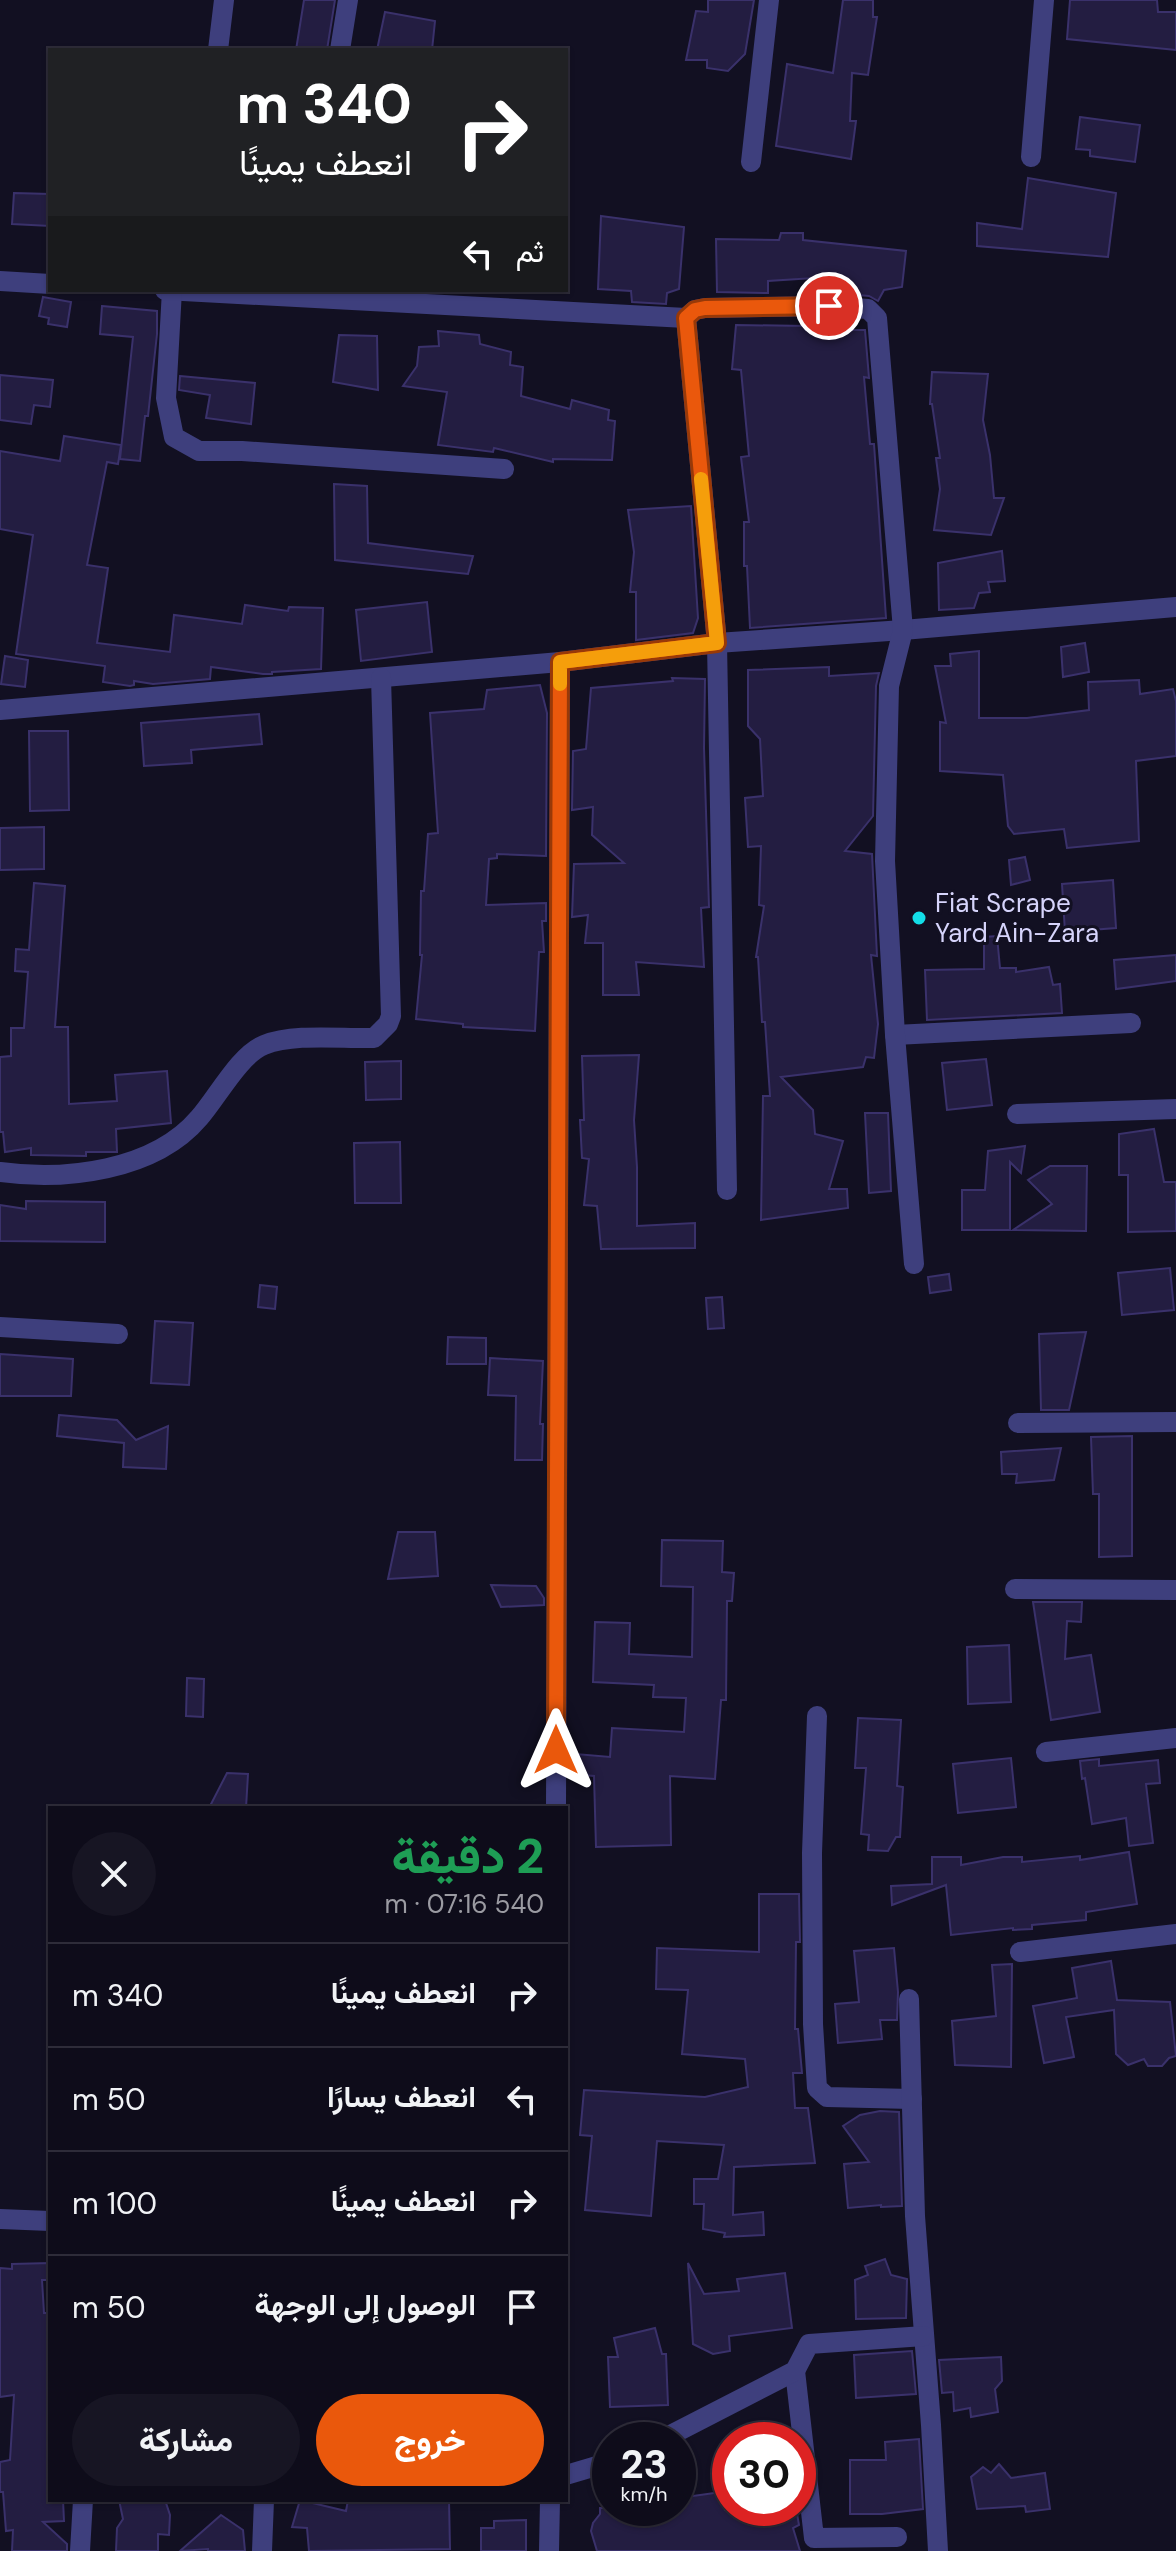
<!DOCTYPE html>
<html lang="ar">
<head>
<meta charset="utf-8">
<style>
  :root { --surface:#0e0c1a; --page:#171523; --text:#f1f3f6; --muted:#9b9ba2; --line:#2e2c39; --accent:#ea580c }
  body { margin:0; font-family:"DM Sans",Vazirmatn,sans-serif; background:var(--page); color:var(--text); direction:rtl; height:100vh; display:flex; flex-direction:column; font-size:30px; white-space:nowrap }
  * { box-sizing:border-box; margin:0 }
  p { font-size:26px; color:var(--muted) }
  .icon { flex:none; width:44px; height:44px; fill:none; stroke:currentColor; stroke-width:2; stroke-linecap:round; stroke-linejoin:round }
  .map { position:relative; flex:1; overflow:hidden; direction:ltr }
  .details { position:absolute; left:48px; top:1806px; width:520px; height:696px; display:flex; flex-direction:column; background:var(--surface); border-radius:0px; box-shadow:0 2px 6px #0004,0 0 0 2px var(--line); direction:rtl }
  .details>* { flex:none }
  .banner { position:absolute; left:48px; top:48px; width:520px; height:244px; border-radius:0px; box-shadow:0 2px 6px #0004,0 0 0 2px var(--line); direction:rtl; background:#202124; color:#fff; overflow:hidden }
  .speed { position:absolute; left:592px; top:2422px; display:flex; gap:16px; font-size:40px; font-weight:700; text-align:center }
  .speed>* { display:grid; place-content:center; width:104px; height:104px; border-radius:50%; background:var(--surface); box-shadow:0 2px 6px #0004,0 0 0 2px var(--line); line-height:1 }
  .speed small { font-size:20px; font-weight:400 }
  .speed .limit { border:12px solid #d22; background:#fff; color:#111 }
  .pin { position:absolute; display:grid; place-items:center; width:68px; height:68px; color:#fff; margin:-34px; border:4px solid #fff; border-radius:50%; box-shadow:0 2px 8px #0007 }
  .me { position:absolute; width:88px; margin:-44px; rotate:0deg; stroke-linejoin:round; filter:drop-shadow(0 0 6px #0008) }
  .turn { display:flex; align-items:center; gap:28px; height:168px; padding:0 24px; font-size:36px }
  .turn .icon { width:104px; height:104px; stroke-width:2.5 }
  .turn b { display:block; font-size:56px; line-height:68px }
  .then { display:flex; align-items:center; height:76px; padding:0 24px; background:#0003; gap:16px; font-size:30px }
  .round { display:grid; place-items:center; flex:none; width:84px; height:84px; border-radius:42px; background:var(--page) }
  .headline { display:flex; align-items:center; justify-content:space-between; height:136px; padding:0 24px }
  h1 { font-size:48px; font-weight:800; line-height:60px; color:#1e9e55 }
  .primary-button { display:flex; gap:16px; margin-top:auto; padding:16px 24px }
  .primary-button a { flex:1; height:92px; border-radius:48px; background:var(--accent); color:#fff; font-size:32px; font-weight:800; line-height:92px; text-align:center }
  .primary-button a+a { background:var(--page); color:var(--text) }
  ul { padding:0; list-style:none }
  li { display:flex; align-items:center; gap:24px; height:104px; padding:0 24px; border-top:2px solid var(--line) }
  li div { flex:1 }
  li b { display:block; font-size:30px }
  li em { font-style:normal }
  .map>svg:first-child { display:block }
  .building { fill:#231d41; stroke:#3a316b; stroke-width:2 }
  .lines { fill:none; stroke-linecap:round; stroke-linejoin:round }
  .minor { stroke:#3e3f7d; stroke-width:20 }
  .route-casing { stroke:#983908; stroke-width:20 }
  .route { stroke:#ea580c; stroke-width:14 }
  .slow { stroke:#f59e0b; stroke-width:14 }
  .poi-dot { fill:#13dee8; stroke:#121022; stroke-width:3 }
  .labels { text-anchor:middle; stroke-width:6; stroke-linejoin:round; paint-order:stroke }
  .poi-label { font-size:26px; fill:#d6d4fb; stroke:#121022; text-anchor:start }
</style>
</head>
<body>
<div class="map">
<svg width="1176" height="2551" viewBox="0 0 1176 2551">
  <rect width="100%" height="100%" fill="#121022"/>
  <g class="building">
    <polygon points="304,0 335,0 327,50 296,50"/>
    <polygon points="708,0 754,0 745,54 728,71 707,68 707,60 686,60 696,11 708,12"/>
    <polygon points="843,0 873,0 873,17 877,17 868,75 852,73 850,121 856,121 851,159 776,146 787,64 833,73"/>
    <polygon points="1070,0 1157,0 1158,12 1176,12 1176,50 1067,39"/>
    <polygon points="385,12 435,21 432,50 377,50"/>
    <polygon points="1080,117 1140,125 1135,162 1090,156 1090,150 1076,149"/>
    <polygon points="1028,178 1116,193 1108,257 977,246 977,223 1022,229"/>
    <polygon points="14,193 50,194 50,226 12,224"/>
    <polygon points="601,216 684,227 679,289 667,293 666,304 632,302 631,291 598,289"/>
    <polygon points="781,233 803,233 803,240 906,251 902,287 884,290 878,301 869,296 814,291 814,278 768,281 768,293 717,292 716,239 779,240"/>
    <polygon points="43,297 71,302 67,327 48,324 49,318 39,316"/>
    <polygon points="102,306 157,311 157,334 148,416 145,416 140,461 120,459 133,337 100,334"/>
    <polygon points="736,325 806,326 806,330 865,330 869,378 864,377 870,444 874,444 886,618 750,628 747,566 744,566 744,522 749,522 741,457 749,456 741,370 732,369"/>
    <polygon points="438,331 479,335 480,344 511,352 510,365 523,367 521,396 570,409 572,400 609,410 608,420 615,421 612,460 553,459 553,462 494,448 493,452 438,445 447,392 403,386 417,366 419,347 439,346"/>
    <polygon points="339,335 377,336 378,390 333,382"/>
    <polygon points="932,372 988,374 983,420 990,455 994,498 1004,498 991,535 934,530 940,489 936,458 940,458 932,404 930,404"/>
    <polygon points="0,375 53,380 50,407 34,405 31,424 0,420"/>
    <polygon points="180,376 255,383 251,424 206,418 210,395 179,390"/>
    <polygon points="64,436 121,445 118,464 107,462 87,565 108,568 97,643 170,652 174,615 242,624 245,605 288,611 289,607 323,608 321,669 272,672 272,674 263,674 211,667 210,679 153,684 134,681 134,685 130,686 103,682 105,666 16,654 33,535 0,529 0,451 60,461"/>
    <polygon points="334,484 367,486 368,543 473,556 468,574 335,560"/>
    <polygon points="691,506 698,618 693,633 636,640 636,592 630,592 634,552 628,510"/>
    <polygon points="1002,551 1005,581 988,582 990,592 979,593 974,608 939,610 938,563"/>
    <polygon points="427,602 432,652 361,661 356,610"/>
    <polygon points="1085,643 1089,672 1063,677 1061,647"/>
    <polygon points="979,651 979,718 1027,718 1089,710 1088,682 1139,680 1140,694 1173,689 1176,701 1176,756 1136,761 1139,841 1067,848 1064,829 1014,834 1008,826 1003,775 940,771 940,722 946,723 935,666 951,666 950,654"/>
    <polygon points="5,656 28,660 25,687 1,684"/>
    <polygon points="829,667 829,676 879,673 876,686 873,816 845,851 872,854 877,956 871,955 878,1024 874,1058 866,1057 863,1067 781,1077 813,1110 815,1134 843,1141 829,1189 847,1189 848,1208 761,1220 763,1096 770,1096 765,1022 762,1022 758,957 756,957 764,906 759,905 761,846 748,847 745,798 763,796 760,739 748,726 748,670"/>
    <polygon points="672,678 705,679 704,748 709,907 701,908 704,967 636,962 639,995 603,995 603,943 585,943 588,915 572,917 574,864 624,863 592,835 593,807 572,810 573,751 586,749 591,688 673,681"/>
    <polygon points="540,685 547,713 546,856 497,854 497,858 489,859 486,905 546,903 546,921 542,921 544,952 539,952 535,1031 463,1027 463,1024 416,1019 422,955 420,955 421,891 424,891 428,834 438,833 430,713 484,709 487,690"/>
    <polygon points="259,714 262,744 191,750 192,763 144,766 141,723"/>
    <polygon points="29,731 68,731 69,810 30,811"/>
    <polygon points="44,827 44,869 0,870 0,828"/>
    <polygon points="1025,857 1030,880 1011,885 1009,860"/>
    <polygon points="1113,880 1116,928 1065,932 1062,884"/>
    <polygon points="34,883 65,886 55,1027 68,1027 69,1104 117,1101 115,1075 167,1071 171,1123 116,1129 117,1152 86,1152 86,1156 31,1155 31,1148 5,1152 3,1132 0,1132 0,1057 11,1056 11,1028 24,1028 28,972 15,971 16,949 29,950"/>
    <polygon points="997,936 1000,968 1016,968 1016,972 1049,967 1053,985 1060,984 1062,1013 927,1020 925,970 984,969 984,937"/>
    <polygon points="1176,955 1176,981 1116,989 1114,960"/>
    <polygon points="639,1055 634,1120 637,1167 637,1226 695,1223 695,1248 601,1249 597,1206 584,1205 589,1159 582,1158 580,1120 584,1120 582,1056"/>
    <polygon points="986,1059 992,1105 947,1110 942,1063"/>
    <polygon points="401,1061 401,1099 366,1100 365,1062"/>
    <polygon points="865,1113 888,1113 891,1191 869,1193"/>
    <polygon points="1154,1129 1164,1182 1176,1182 1176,1231 1128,1232 1128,1175 1119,1175 1119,1134"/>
    <polygon points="400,1142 401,1203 355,1203 354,1143"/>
    <polygon points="1025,1146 1021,1173 1010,1162 1010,1230 962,1230 962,1190 985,1190 988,1151"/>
    <polygon points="1050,1166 1087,1166 1086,1231 1013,1230 1052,1204 1028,1180"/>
    <polygon points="26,1201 105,1202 105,1242 0,1241 0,1205 26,1209"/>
    <polygon points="1170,1268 1174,1310 1122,1315 1118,1273"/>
    <polygon points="949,1274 951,1290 930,1293 928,1277"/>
    <polygon points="260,1285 277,1287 275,1309 258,1307"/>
    <polygon points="722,1297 724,1328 708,1329 706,1298"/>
    <polygon points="155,1321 193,1323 189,1385 151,1383"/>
    <polygon points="1086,1332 1069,1410 1041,1410 1039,1334"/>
    <polygon points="448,1337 486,1338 486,1364 447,1364"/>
    <polygon points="0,1354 73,1359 71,1396 0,1396"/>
    <polygon points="490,1358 543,1361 540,1424 543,1424 542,1460 515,1460 516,1396 488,1395"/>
    <polygon points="59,1415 117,1420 136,1440 168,1426 166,1469 123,1467 124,1443 57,1436"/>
    <polygon points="1132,1436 1132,1556 1099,1557 1099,1494 1093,1494 1091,1437"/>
    <polygon points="1061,1448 1054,1480 1016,1483 1017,1474 1002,1474 1001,1452"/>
    <polygon points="398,1532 435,1532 438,1576 388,1579"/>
    <polygon points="662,1540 723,1541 722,1572 734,1573 732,1601 727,1601 726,1700 721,1700 715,1779 670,1776 671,1845 596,1847 594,1776 574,1774 576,1754 610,1757 612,1728 684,1732 686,1698 653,1697 654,1685 593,1682 595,1622 630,1623 629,1654 692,1657 693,1587 661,1586"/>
    <polygon points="491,1585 536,1586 544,1598 544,1605 501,1607"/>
    <polygon points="1033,1602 1082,1602 1081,1622 1067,1621 1065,1659 1091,1655 1100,1712 1051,1720"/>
    <polygon points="1009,1645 1011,1702 968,1704 967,1647"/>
    <polygon points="187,1678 204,1679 203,1717 186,1716"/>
    <polygon points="858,1718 901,1720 897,1786 903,1787 900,1837 896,1837 888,1851 868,1850 869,1835 861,1834 866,1768 855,1768"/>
    <polygon points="1011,1758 1016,1807 958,1813 953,1764"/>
    <polygon points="1099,1759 1099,1766 1158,1760 1160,1783 1146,1784 1153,1843 1129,1846 1126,1818 1092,1824 1085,1778 1082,1779 1080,1761"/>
    <polygon points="227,1773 248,1774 246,1808 209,1808"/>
    <polygon points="1129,1852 1137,1904 1086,1912 1086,1920 1032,1925 1032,1929 1013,1930 1013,1928 951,1935 946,1885 892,1905 891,1886 932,1884 932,1857 961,1857 961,1865 1003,1857 1022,1857 1022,1862 1080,1856 1080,1860"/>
    <polygon points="759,1894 799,1894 800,1942 796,1942 795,2029 798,2029 802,2073 793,2073 795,2108 808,2108 815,2163 734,2167 733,2215 763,2212 764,2235 724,2237 725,2233 703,2229 704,2204 694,2204 694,2179 718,2179 724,2145 657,2141 651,2216 585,2210 592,2136 580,2135 584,2090 705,2097 748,2087 745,2059 682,2054 688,1990 656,1989 657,1948 759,1952"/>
    <polygon points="894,1948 898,1992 897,2020 880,2020 882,2039 838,2043 835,2004 859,2002 854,1951"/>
    <polygon points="1111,1961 1117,2000 1170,2002 1176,2056 1169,2058 1162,2066 1148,2066 1144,2059 1128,2065 1116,2054 1114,2010 1066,2017 1074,2057 1044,2063 1033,2006 1077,1998 1072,1968"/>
    <polygon points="1012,1964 1011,2067 955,2065 952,2021 996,2016 992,1965"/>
    <polygon points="880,2111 899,2112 902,2206 881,2207 881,2205 848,2208 844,2164 869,2162 843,2126 860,2115"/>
    <polygon points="885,2259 891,2275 907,2279 906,2318 856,2319 855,2280 868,2275 865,2266"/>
    <polygon points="50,2263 50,2280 42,2280 44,2313 50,2313 50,2500 63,2500 64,2521 43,2522 67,2544 67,2551 12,2551 13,2530 6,2531 3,2492 0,2492 0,2462 10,2460 14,2395 0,2397 0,2268 12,2269 12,2264"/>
    <polygon points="688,2263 704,2294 739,2291 737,2279 785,2273 792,2328 729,2336 730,2351 713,2354 693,2344"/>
    <polygon points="655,2328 662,2354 666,2354 668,2405 610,2407 608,2357 618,2357 614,2338"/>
    <polygon points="912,2351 916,2394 856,2398 854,2355"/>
    <polygon points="1001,2357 1002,2381 995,2389 998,2412 971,2417 970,2408 954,2411 953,2392 942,2393 939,2360"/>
    <polygon points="919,2439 923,2509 882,2514 850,2514 850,2460 886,2460 885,2442"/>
    <polygon points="999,2464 1011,2478 1045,2473 1050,2509 1026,2512 1025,2506 977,2509 971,2477 983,2467 991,2473"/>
    <polygon points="729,2491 725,2510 736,2511 735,2516 796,2508 799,2525 793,2528 800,2551 597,2551 591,2531 593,2523 600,2514 600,2508 678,2508 678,2498"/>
    <polygon points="119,2500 165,2500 170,2515 169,2535 158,2534 158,2551 116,2551 117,2528 123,2519"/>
    <polygon points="300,2500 346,2511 348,2500 449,2500 450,2549 309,2551 307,2528 292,2527"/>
    <polygon points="221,2515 243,2530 245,2551 208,2551 208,2549 180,2551"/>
    <polygon points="526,2520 526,2551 481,2551 481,2528 494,2528 494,2521"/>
  </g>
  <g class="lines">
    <g class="minor">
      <polyline points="218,50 224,0"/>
      <polyline points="340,50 348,0"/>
      <polyline points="1031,157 1044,0"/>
      <polyline points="751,162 769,0"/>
      <polyline points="0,281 50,284"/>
      <polyline points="165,290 686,318"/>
      <polyline points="172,290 166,398 174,437 199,451 242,451 504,469"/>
      <polyline points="0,710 560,662 717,643 903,630 1176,607"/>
      <polyline points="895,1035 1131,1023"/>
      <polyline points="1017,1114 1176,1109"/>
      <path d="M0,1172C65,1181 154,1171 199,1118C217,1098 239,1055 264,1045C294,1033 341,1039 374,1038L388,1024L391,1016L381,678"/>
      <polyline points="727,1190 717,643 686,318 695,310 705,308 829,306 868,309 877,318 903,630 889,686 885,861 895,1035 914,1264"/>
      <polyline points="0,1327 118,1334"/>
      <polyline points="1018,1423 1176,1422"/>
      <polyline points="1015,1589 1176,1590"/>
      <polyline points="817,1716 812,1853 813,2024 817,2088 827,2097 912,2099"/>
      <polyline points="1046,1752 1176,1738"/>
      <polyline points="556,1808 560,662"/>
      <polyline points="1020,1952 1176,1934"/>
      <polyline points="909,1999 915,2216 931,2425 938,2551"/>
      <polyline points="0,2219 50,2221"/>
      <polyline points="795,2371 814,2538 897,2537"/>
      <polyline points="661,2440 795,2371 809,2344 924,2336"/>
      <polyline points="566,2475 610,2462"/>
      <polyline points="80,2551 83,2500"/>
      <polyline points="262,2551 264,2500"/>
      <polyline points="549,2551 550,2500"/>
    </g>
  </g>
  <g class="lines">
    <defs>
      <polyline id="route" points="556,1750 560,662 717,643 686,318 695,310 705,308 829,306"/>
    </defs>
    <use href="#route" class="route-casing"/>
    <use href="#route" class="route"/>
    <polyline class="slow" points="560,684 560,662 717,643 701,479"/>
  </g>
  <circle class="poi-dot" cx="919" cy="918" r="8"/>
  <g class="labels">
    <g class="poi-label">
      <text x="935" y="912">Fiat Scrape<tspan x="935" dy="30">Yard Ain-Zara</tspan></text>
    </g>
  </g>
</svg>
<div class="speed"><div>23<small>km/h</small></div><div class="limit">30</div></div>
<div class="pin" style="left:829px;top:306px;background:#d93025"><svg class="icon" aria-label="arrive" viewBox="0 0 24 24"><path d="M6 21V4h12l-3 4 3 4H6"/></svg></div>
<svg class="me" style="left:556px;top:1750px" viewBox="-20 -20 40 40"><path d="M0-17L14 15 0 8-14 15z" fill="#ea580c" stroke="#fff" stroke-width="4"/></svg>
<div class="banner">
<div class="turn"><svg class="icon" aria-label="right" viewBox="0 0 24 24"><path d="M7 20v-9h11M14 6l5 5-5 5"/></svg><div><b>340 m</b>انعطف يمينًا</div></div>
<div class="then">ثم<svg class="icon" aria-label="left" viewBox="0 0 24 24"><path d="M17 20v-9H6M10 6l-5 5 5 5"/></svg></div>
</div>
<section class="details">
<div class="headline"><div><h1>2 دقيقة</h1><p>540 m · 07:16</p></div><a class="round"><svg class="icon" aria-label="close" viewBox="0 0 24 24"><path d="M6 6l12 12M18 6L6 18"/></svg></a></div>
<ul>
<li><svg class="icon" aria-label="right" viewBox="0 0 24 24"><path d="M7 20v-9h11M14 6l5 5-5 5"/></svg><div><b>انعطف يمينًا</b></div><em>340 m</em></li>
<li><svg class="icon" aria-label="left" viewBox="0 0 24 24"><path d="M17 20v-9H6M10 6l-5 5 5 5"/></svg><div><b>انعطف يسارًا</b></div><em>50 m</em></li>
<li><svg class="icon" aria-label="right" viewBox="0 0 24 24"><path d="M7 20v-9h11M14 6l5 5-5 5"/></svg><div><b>انعطف يمينًا</b></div><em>100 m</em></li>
<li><svg class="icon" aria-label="arrive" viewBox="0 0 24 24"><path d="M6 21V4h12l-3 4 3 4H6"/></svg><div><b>الوصول إلى الوجهة</b></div><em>50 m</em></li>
</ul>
<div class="primary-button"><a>خروج</a><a>مشاركة</a></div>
</section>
</div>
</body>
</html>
